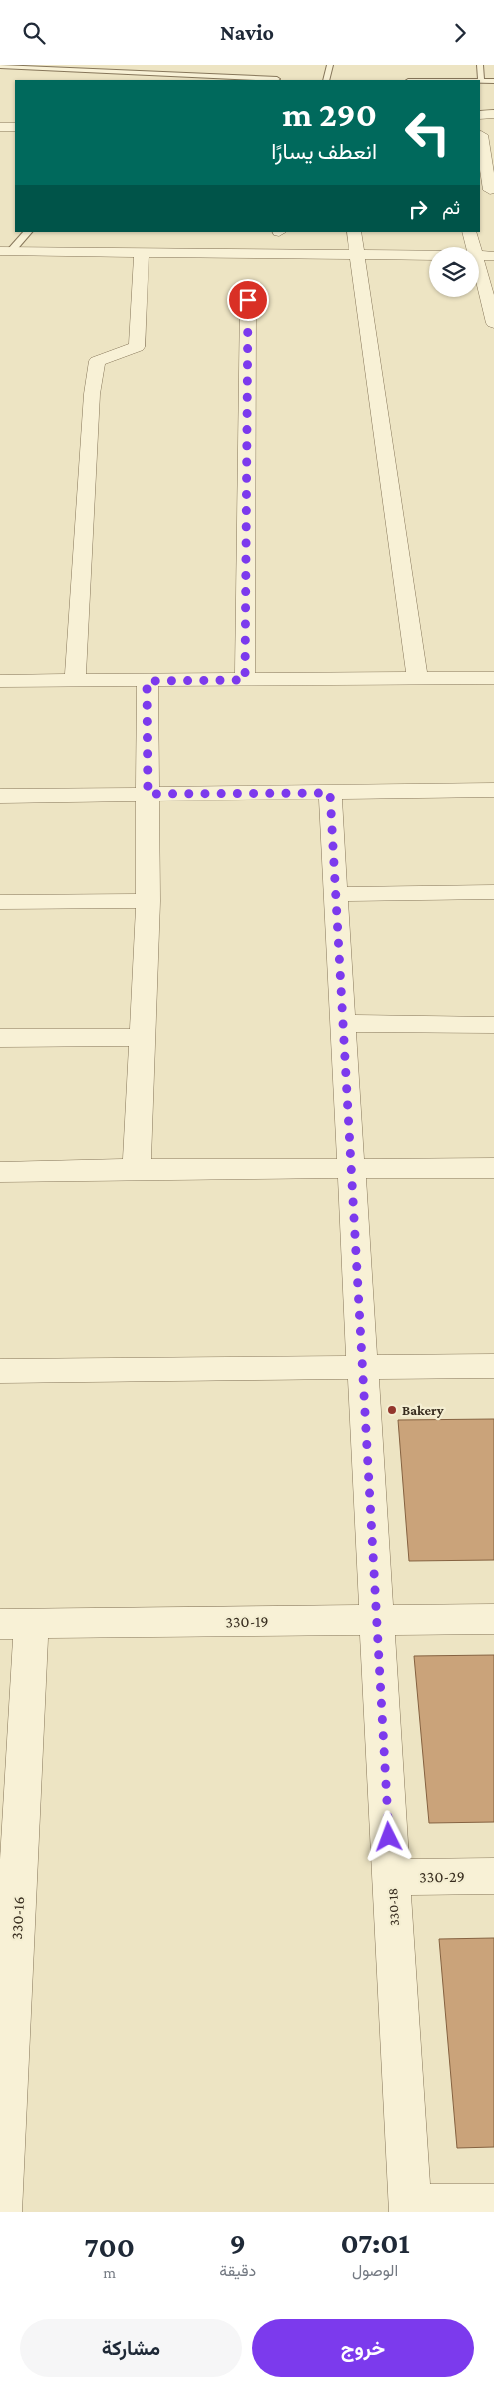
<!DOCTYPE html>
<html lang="ar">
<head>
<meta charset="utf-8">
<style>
  :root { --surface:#fff; --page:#f6f6f7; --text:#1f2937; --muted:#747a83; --accent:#7c3aed }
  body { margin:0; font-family:"Crimson Pro",Vazirmatn,serif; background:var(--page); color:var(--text); direction:rtl; height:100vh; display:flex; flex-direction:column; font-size:19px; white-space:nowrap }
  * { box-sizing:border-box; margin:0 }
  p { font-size:16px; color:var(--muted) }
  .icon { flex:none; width:28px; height:28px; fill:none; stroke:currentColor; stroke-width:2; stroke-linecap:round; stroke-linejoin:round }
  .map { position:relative; height:2147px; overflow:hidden; direction:ltr }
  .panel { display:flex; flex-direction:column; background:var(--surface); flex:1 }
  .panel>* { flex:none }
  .banner { position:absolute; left:15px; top:15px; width:465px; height:152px; border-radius:0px; box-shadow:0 1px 4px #0004; direction:rtl; background:#00695c; color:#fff; overflow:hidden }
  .controls { position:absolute; left:429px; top:182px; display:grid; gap:10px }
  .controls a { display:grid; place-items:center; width:50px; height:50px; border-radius:50%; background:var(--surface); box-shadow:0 1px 4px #0004; font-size:25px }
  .pin { position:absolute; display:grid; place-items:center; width:42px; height:42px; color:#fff; margin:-21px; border:2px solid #fff; border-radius:50%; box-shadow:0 1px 5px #0007 }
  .me { position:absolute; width:55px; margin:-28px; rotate:357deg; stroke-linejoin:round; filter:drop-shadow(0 0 4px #0008) }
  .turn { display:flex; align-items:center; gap:18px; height:105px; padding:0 20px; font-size:22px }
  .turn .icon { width:65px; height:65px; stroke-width:2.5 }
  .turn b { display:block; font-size:35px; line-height:42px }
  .then { display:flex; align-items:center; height:48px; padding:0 20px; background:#0003; gap:10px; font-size:19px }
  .eta { display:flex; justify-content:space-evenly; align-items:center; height:85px; text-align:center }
  .eta b { font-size:30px; font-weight:700; line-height:35px }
  .button { display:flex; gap:10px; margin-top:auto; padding:10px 20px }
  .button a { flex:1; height:58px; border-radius:30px; background:var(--accent); color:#fff; font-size:20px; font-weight:700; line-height:58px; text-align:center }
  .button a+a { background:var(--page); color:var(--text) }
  header { display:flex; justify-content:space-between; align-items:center; height:65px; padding:0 20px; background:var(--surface); font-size:22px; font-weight:700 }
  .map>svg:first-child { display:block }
  .building { fill:#caa37a; stroke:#856241 }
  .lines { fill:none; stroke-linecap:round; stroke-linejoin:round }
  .service-casing { stroke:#86765a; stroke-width:2 }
  .minor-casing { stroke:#86765a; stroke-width:1 }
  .service { fill:#f8f1d6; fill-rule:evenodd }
  .minor { fill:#f8f1d6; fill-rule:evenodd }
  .route { stroke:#7c3aed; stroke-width:9; stroke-dasharray:0 16.2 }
  .poi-dot { fill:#93362c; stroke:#f4eed2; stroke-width:2 }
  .labels { text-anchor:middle; stroke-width:4.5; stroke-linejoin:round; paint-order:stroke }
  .poi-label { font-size:14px; font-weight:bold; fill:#372c1e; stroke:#f4eed2; text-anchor:start }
  .street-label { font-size:14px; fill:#372c1e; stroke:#f4eed2 }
  .near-street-label { font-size:16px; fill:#372c1e; stroke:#f4eed2 }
</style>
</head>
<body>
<header><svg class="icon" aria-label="forward" viewBox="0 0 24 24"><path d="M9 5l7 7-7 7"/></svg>Navio<svg class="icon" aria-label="search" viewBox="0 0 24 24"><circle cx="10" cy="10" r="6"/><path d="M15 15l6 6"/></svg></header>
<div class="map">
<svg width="494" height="2147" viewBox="0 0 494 2147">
  <rect width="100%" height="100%" fill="#ede4c3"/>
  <g class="building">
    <polygon points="494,1354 494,1495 409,1496 398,1355"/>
    <polygon points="494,1590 494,1757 429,1758 414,1591"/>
    <polygon points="494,1873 494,2082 457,2083 439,1874"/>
  </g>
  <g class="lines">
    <defs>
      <g id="service">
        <polygon points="0,0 277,12 280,14 277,16 0,3"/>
        <polygon points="327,0 333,0 329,16 323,16"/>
        <polygon points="477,0 483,0 484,14 494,14 494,18 405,16 408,14 478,14"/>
        <polygon points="24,166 33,166 14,188 8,188 8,184"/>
      </g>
      <g id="minor">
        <polygon points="494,45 494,53 479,54 479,46"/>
        <rect x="0" y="58" width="16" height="8"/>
        <polygon points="481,66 488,70 494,108 494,128 490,129 483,125 479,98 479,67"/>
        <polygon points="272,166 286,166 286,167 279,171 274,170"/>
        <path d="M347,166H361L364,185L467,186L462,166H476L482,186L494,187V195H484L494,230V263L488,261L486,258L470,191H438V195L365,194L427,607H494V619L158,621L159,722L494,718V732L342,734L347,822L494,820V834L348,836L355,950L494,952V968L356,967L364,1094L494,1093V1113H366L377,1290L494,1289V1313L379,1314L393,1540L494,1539V1569L395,1570L409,1794L494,1793V1829L411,1830L430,2119H494V2147H389L360,1570L48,1573L22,2147H0V1795L13,1574H0V1544L359,1540L348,1314L0,1318V1294L346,1291L338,1113L0,1117V1097L123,1094L129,981L0,982V964H130L136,843L0,844V830L136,829V736L0,738V724L136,723L137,621L0,622V610L65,609L84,329L89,296L91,293L129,279L134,192L0,190V182L349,185ZM149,192L350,194L406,607L255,608L256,235L248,230L240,235L235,608L86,609L100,329L105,299L143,285L145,282ZM319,734L337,1094H151L160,836L159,736Z"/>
      </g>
    </defs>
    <use href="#service" class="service-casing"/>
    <use href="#minor" class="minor-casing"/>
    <use href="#service" class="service"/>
    <use href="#minor" class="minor"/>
  </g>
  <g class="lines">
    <polyline class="route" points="248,235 245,615 147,616 148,729 330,728 389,1772"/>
  </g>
  <circle class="poi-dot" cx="392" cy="1345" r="5"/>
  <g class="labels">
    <g class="poi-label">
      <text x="402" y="1350">Bakery</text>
    </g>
    <g class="street-label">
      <text transform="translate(393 1842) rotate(-93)" y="5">330-18</text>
    </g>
    <g class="near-street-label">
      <text transform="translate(247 1556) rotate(-1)" y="6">330-19</text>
      <text transform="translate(442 1811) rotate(-1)" y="6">330-29</text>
      <text transform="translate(17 1853) rotate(-87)" y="6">330-16</text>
    </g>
  </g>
</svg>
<div class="controls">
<a><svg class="icon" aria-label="layers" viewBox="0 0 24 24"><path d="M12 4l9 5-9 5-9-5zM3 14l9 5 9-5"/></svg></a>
</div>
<div class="pin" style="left:248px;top:235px;background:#d93025"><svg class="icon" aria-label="arrive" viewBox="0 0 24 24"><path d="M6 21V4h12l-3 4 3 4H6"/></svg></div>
<svg class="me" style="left:389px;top:1772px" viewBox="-20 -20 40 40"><path d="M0-17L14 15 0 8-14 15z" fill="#7c3aed" stroke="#fff" stroke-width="4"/></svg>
<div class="banner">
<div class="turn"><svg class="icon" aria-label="left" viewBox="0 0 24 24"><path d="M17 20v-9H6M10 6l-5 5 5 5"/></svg><div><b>290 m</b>انعطف يسارًا</div></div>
<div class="then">ثم<svg class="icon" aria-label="right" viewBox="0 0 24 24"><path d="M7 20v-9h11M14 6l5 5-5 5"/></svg></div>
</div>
</div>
<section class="panel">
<div class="eta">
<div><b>07:01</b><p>الوصول</p></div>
<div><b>9</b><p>دقيقة</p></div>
<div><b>700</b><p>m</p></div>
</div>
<div class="button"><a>خروج</a><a>مشاركة</a></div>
</section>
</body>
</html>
